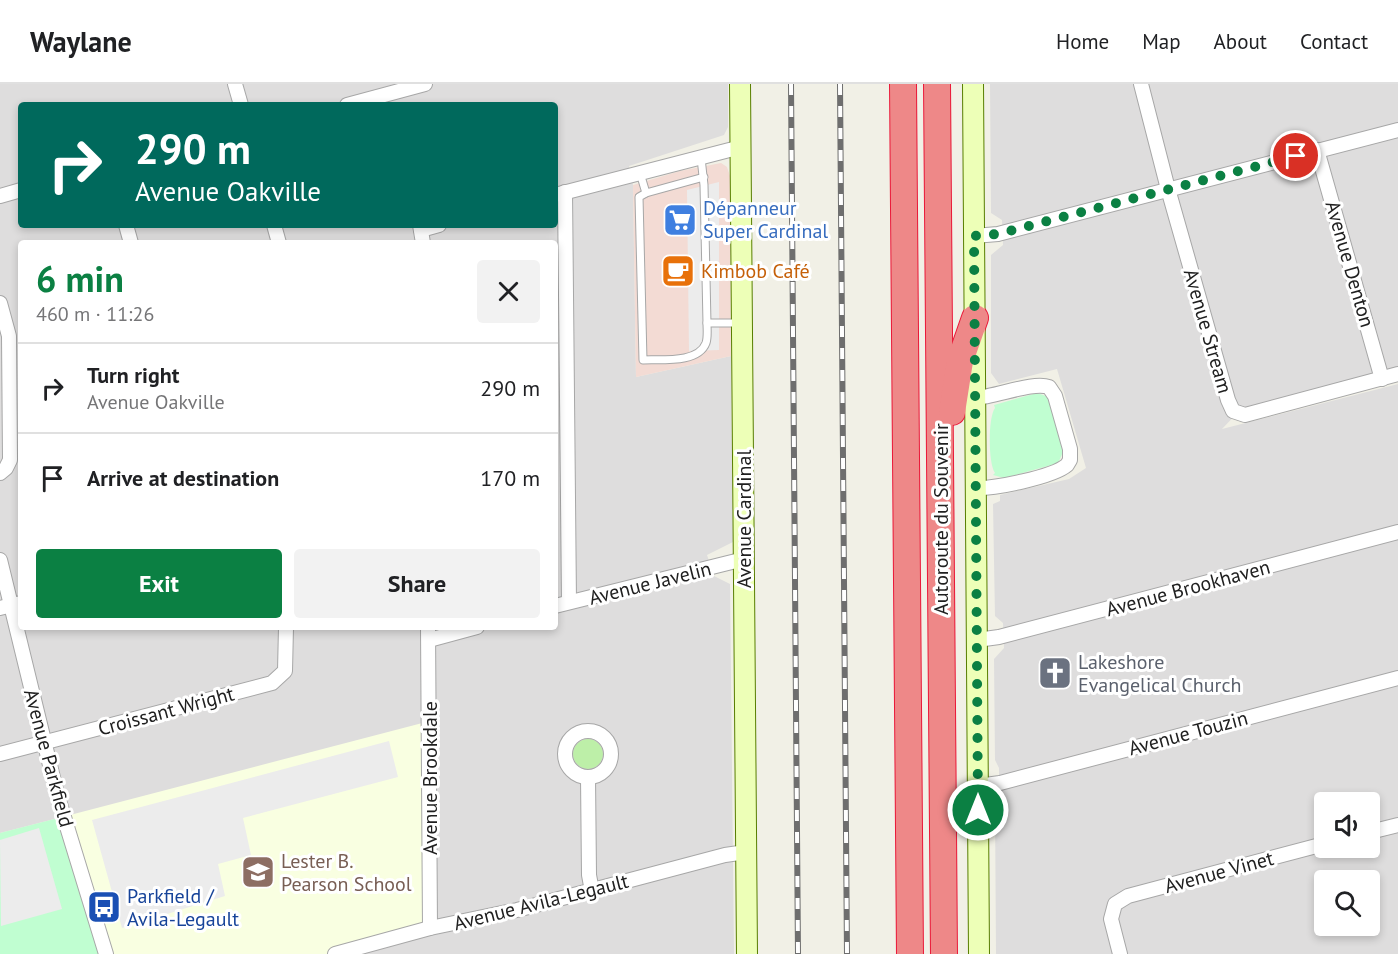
<!DOCTYPE html>
<html lang="en">
<head>
<meta charset="utf-8">
<style>
  :root { --surface:#fff; --page:#f2f2f2; --text:#202124; --muted:#757577; --line:#e0e0e0; --accent:#0b8043 }
  body { margin:0; font-family:"PT Sans",sans-serif; background:var(--page); color:var(--text); height:100vh; display:flex; flex-direction:column; font-size:22px; white-space:nowrap }
  * { box-sizing:border-box; margin:0 }
  p { font-size:20px; color:var(--muted) }
  .icon { flex:none; width:33px; height:33px; fill:none; stroke:currentColor; stroke-width:2; stroke-linecap:round; stroke-linejoin:round }
  .map { position:relative; flex:1; overflow:hidden }
  .details { position:absolute; left:18px; top:156px; width:540px; height:390px; display:flex; flex-direction:column; background:var(--surface); border-radius:6px; box-shadow:0 3px 9px #0003 }
  .details>* { flex:none }
  .banner { position:absolute; left:18px; top:18px; width:540px; height:126px; border-radius:6px; box-shadow:0 3px 9px #0003; background:#00695c; color:#fff; overflow:hidden }
  .tools { position:absolute; left:1314px; top:708px; display:grid; gap:12px }
  .tools a { display:grid; place-items:center; width:66px; height:66px; border-radius:6px; background:var(--surface); box-shadow:0 3px 9px #0003; font-size:30px }
  .pin { position:absolute; display:grid; place-items:center; width:51px; height:51px; color:#fff; margin:-26px; border:3px solid #fff; border-radius:50%; box-shadow:0 2px 6px #0007 }
  .me { position:absolute; width:66px; margin:-33px; rotate:0deg; stroke-linejoin:round; filter:drop-shadow(0 0 4px #0008) }
  .turn { display:flex; align-items:center; gap:21px; height:126px; padding:0 18px; font-size:27px }
  .turn .icon { width:78px; height:78px; stroke-width:2.5 }
  .turn b { display:block; font-size:42px; line-height:51px }
  .round { display:grid; place-items:center; flex:none; width:63px; height:63px; border-radius:6px; background:var(--page) }
  .summary { display:flex; align-items:center; justify-content:space-between; height:102px; padding:0 18px }
  h1 { font-size:36px; font-weight:800; line-height:45px; color:var(--accent) }
  .button { display:flex; gap:12px; margin-top:auto; padding:12px 18px }
  .button a { flex:1; height:69px; border-radius:6px; background:var(--accent); color:#fff; font-size:24px; font-weight:800; line-height:69px; text-align:center }
  .button a+a { background:var(--page); color:var(--text) }
  ul { padding:0; list-style:none }
  li { display:flex; align-items:center; gap:18px; height:90px; padding:0 18px; border-top:2px solid var(--line) }
  li div { flex:1 }
  li b { display:block; font-size:22px }
  li em { font-style:normal }
  header { display:flex; align-items:center; gap:36px; box-sizing:border-box; height:84px; padding:0 30px; background:var(--surface); border-bottom:2px solid var(--line) }
  header strong { font-size:28px }
  nav { display:flex; gap:33px; margin-inline-start:auto; font-size:21px }
  .map>svg:first-child { display:block }
  .residential { fill:#dedddd; fill-rule:evenodd }
  .commercial { fill:#f3dbd4 }
  .education { fill:#f9ffe1 }
  .grass { fill:#bdefa8 }
  .park { fill:#c0fed1 }
  .parking { fill:#ececec }
  .lines { fill:none; stroke-linecap:round; stroke-linejoin:round }
  .lane-casing { stroke:#a7a7a7; stroke-width:9 }
  .street-casing { stroke:#a7a7a7; stroke-width:16 }
  .secondary-casing { stroke:#587e00; stroke-width:22 }
  .highway-casing { stroke:#ea1838; stroke-width:28 }
  .lane { stroke:#fff; stroke-width:7 }
  .street { stroke:#fff; stroke-width:14 }
  .secondary { stroke:#edffb7; stroke-width:20 }
  .highway { stroke:#e88; stroke-width:26 }
  .rail-casing { stroke:#6e6e6e; stroke-width:6 }
  .rail { stroke:#fff; stroke-width:4; stroke-dasharray:11; stroke-linecap:butt }
  .route { stroke:#0b8043; stroke-width:10; stroke-dasharray:0 18 }
  .labels { text-anchor:middle; stroke-width:6; stroke-linejoin:round; paint-order:stroke }
  .shop-label { font-size:20px; fill:#366cbe; stroke:#fff; text-anchor:start }
  .street-label { font-size:20px; fill:#202020; stroke:#fff }
  .food-label { font-size:20px; fill:#c56008; stroke:#fff; text-anchor:start }
  .worship-label { font-size:20px; fill:#5b616d; stroke:#fff; text-anchor:start }
  .education-label { font-size:20px; fill:#785e54; stroke:#fff; text-anchor:start }
  .transit-label { font-size:20px; fill:#164399; stroke:#fff; text-anchor:start }
</style>
</head>
<body>
<header>
<strong>Waylane</strong>
<nav><a>Home</a><a>Map</a><a>About</a><a>Contact</a></nav>
</header>
<div class="map">
<svg width="1398" height="870" viewBox="0 0 1398 870">
  <rect width="100%" height="100%" fill="#f1f0e6"/>
  <g class="residential">
    <path d="M0,0H728V43L724,51L629,82L633,101L636,293L731,272L733,458L707,471L714,492L730,500L734,870H335L70,731L0,749ZM21,21H555V141H21ZM21,159H555V543H21Z"/>
    <path d="M990,0H1398V284L1242,324L1222,345L1398,300V870H996L995,720L999,710V684L995,676L994,575L1004,564L1003,539L995,532L993,420L1000,417V411L1069,395L1086,384L1057,285L999,300L991,289V171L1003,161L1002,136L991,129ZM1324,718H1370V764H1324ZM1324,796H1370V842H1324Z"/>
  </g>
  <polygon class="commercial" points="721,79 727,83 730,92 731,272 636,293 633,101 680,87"/>
  <polygon class="education" points="430,637 430,844 335,870 108,870 70,731"/>
  <circle class="grass" cx="588" cy="670" r="15"/>
  <g class="park">
    <path d="M1037,309L1046,312L1049,316L1063,368L1059,377L1055,380L1004,394L993,391L995,389C988,379 988,333 995,324L994,321Z"/>
    <polygon points="70,731 109,870 0,870 0,749"/>
  </g>
  <g class="parking">
    <polygon points="719,98 719,266 689,267 687,106"/>
    <polygon points="389,657 398,693 243,734 251,771 218,780 225,812 122,844 92,736"/>
    <polygon points="39,744 62,825 1,842 0,756"/>
  </g>
  <g class="lines">
    <defs>
      <g id="lane">
        <polyline points="701,74 704,101 707,239 740,239"/>
        <polyline points="640,89 646,109 704,93"/>
        <path d="M646,109L639,113L643,276C660,275 698,280 706,259C708,253 707,245 707,239"/>
      </g>
      <g id="street">
        <polyline points="235,0 241,21"/>
        <polyline points="1141,0 1168,105 1228,316 1233,327 1245,331 1398,290"/>
        <polyline points="347,21 425,0"/>
        <polyline points="1317,66 1382,295"/>
        <polyline points="565,108 569,518"/>
        <polyline points="555,111 741,63"/>
        <polyline points="0,112 21,106"/>
        <polyline points="126,141 131,159"/>
        <polyline points="274,141 279,159"/>
        <polyline points="420,141 423,159"/>
        <polyline points="421,146 439,141"/>
        <polyline points="974,152 998,150 1398,46"/>
        <polyline points="0,219 9,252 10,376 6,384 0,389"/>
        <path d="M975,314C996,313 1033,297 1049,303L1055,312L1070,365V376L1067,381C1053,393 994,405 975,404"/>
        <polyline points="0,476 57,710 106,870"/>
        <polyline points="555,522 744,475"/>
        <polyline points="0,524 21,519"/>
        <polyline points="428,543 430,844"/>
        <polyline points="429,556 477,543"/>
        <polyline points="977,556 999,553 1398,448"/>
        <circle cx="588" cy="670" r="23"/>
        <polyline points="0,670 272,599 285,587 286,543"/>
        <polyline points="588,693 589,791 592,807"/>
        <polyline points="978,702 1000,699 1398,594"/>
        <polyline points="1370,748 1398,741"/>
        <polyline points="335,870 430,844 517,826 725,771 746,768"/>
        <polyline points="1120,870 1111,835 1115,820 1128,812 1324,760"/>
      </g>
      <g id="secondary">
        <polyline points="740,0 747,870"/>
        <polyline points="973,0 979,870"/>
      </g>
      <g id="highway">
        <polyline points="903,0 910,870"/>
        <polyline points="937,0 944,870"/>
        <polyline points="952,328 960,277 975,234"/>
      </g>
    </defs>
    <use href="#lane" class="lane-casing"/>
    <use href="#street" class="street-casing"/>
    <use href="#secondary" class="secondary-casing"/>
    <use href="#highway" class="highway-casing"/>
    <use href="#lane" class="lane"/>
    <use href="#street" class="street"/>
    <use href="#secondary" class="secondary"/>
    <use href="#highway" class="highway"/>
    <defs>
      <g id="rail">
        <polyline points="791,0 798,870"/>
        <polyline points="840,0 847,870"/>
      </g>
    </defs>
    <use href="#rail" class="rail-casing"/>
    <use href="#rail" class="rail"/>
  </g>
  <g class="lines">
    <polyline class="route" points="978,726 974,152 998,150 1296,72"/>
  </g>
  <defs>
    <symbol id="supermarket-square" viewBox="-11 -11 22 22"><rect x="-9" y="-9" width="18" height="18" rx="4" fill="#3f7fe0" stroke="#fff"/><path d="M-6-5.5h2.5l.6 2H6L4.5 2H-2.5L-4.4-4H-6ZM-1.5 3.2a1.3 1.3 0 1 0 .1 0ZM3 3.2a1.3 1.3 0 1 0 .1 0Z" fill="#fff"/></symbol>
    <symbol id="cafe-square" viewBox="-11 -11 22 22"><rect x="-9" y="-9" width="18" height="18" rx="4" fill="#e8710a" stroke="#fff"/><path d="M-5.5-4.5H6V0H3Q3 3.5 0 3.5H-2.5Q-5.5 3.5-5.5 0ZM3-3.2v2h1.7v-2ZM-6 4.5H4V6H-6Z" fill="#fff"/></symbol>
    <symbol id="church-square" viewBox="-11 -11 22 22"><rect x="-9" y="-9" width="18" height="18" rx="4" fill="#6b7280" stroke="#fff"/><path d="M-1.2-6h2.4v3.5h3.3v2.4h-3.3V6h-2.4V-.1h-3.3v-2.4h3.3Z" fill="#fff"/></symbol>
    <symbol id="school-square" viewBox="-11 -11 22 22"><rect x="-9" y="-9" width="18" height="18" rx="4" fill="#8d6e63" stroke="#fff"/><path d="M0-5L7-2L0 1L-7-2ZM-4 1L0 2.5L4 1V4Q0 6-4 4Z" fill="#fff"/></symbol>
    <symbol id="bus-square" viewBox="-11 -11 22 22"><rect x="-9" y="-9" width="18" height="18" rx="4" fill="#1a4fb4" stroke="#fff"/><path d="M-5-6H5V4H4V6H2V4H-2V6H-4V4H-5ZM-3.5-4V0h7V-4ZM-3.5 1.2v1.5H-2V1.2ZM2 1.2v1.5H3.5V1.2Z" fill="#fff"/></symbol>
  </defs>
  <g fill-rule="evenodd">
    <use href="#supermarket-square" x="661" y="117" width="38" height="38"/>
    <use href="#cafe-square" x="659" y="168" width="38" height="38"/>
    <use href="#church-square" x="1036" y="570" width="38" height="38"/>
    <use href="#school-square" x="239" y="769" width="38" height="38"/>
    <use href="#bus-square" x="85" y="804" width="38" height="38"/>
  </g>
  <g class="labels">
    <g class="shop-label">
      <text x="703" y="131">Dépanneur<tspan x="703" dy="23">Super Cardinal</tspan></text>
    </g>
    <g class="street-label">
      <text transform="translate(1350 180) rotate(74)" y="7">Avenue Denton</text>
      <text transform="translate(1208 247) rotate(74)" y="7">Avenue Stream</text>
      <text transform="translate(744 435) rotate(-90)" y="7">Avenue Cardinal</text>
      <text transform="translate(941 435) rotate(-90)" y="7">Autoroute du Souvenir</text>
      <text transform="translate(650 499) rotate(-14)" y="7">Avenue Javelin</text>
      <text transform="translate(1188 504) rotate(-15)" y="7">Avenue Brookhaven</text>
      <text transform="translate(166 627) rotate(-15)" y="7">Croissant Wright</text>
      <text transform="translate(1188 649) rotate(-15)" y="7">Avenue Touzin</text>
      <text transform="translate(49 674) rotate(75)" y="7">Avenue Parkfield</text>
      <text transform="translate(430 694) rotate(-90)" y="7">Avenue Brookdale</text>
      <text transform="translate(1219 788) rotate(-15)" y="7">Avenue Vinet</text>
      <text transform="translate(541 818) rotate(-14)" y="7">Avenue Avila-Legault</text>
    </g>
    <g class="food-label">
      <text x="701" y="194">Kimbob Café</text>
    </g>
    <g class="worship-label">
      <text x="1078" y="585">Lakeshore<tspan x="1078" dy="23">Evangelical Church</tspan></text>
    </g>
    <g class="education-label">
      <text x="281" y="784">Lester B.<tspan x="281" dy="23">Pearson School</tspan></text>
    </g>
    <g class="transit-label">
      <text x="127" y="819">Parkfield /<tspan x="127" dy="23">Avila-Legault</tspan></text>
    </g>
  </g>
</svg>
<div class="tools">
<a><svg class="icon" aria-label="sound" viewBox="0 0 24 24"><path d="M4 9h4l5-4v14l-5-4H4zM17 9q2 3 0 6"/></svg></a>
<a><svg class="icon" aria-label="search" viewBox="0 0 24 24"><circle cx="10" cy="10" r="6"/><path d="M15 15l6 6"/></svg></a>
</div>
<div class="pin" style="left:1296px;top:72px;background:#d93025"><svg class="icon" aria-label="arrive" viewBox="0 0 24 24"><path d="M6 21V4h12l-3 4 3 4H6"/></svg></div>
<svg class="me" style="left:978px;top:726px" viewBox="-20 -20 40 40"><circle r="17" fill="#0b8043" stroke="#fff" stroke-width="3"/><path d="M0-11L8 9 0 5-8 9z" fill="#fff"/></svg>
<div class="banner">
<div class="turn"><svg class="icon" aria-label="right" viewBox="0 0 24 24"><path d="M7 20v-9h11M14 6l5 5-5 5"/></svg><div><b>290 m</b>Avenue Oakville</div></div>
</div>
<section class="details">
<div class="summary"><div><h1>6 min</h1><p>460 m · 11:26</p></div><a class="round"><svg class="icon" aria-label="close" viewBox="0 0 24 24"><path d="M6 6l12 12M18 6L6 18"/></svg></a></div>
<ul>
<li><svg class="icon" aria-label="right" viewBox="0 0 24 24"><path d="M7 20v-9h11M14 6l5 5-5 5"/></svg><div><b>Turn right</b><p>Avenue Oakville</p></div><em>290 m</em></li>
<li><svg class="icon" aria-label="arrive" viewBox="0 0 24 24"><path d="M6 21V4h12l-3 4 3 4H6"/></svg><div><b>Arrive at destination</b></div><em>170 m</em></li>
</ul>
<div class="button"><a>Exit</a><a>Share</a></div>
</section>
</div>
</body>
</html>
